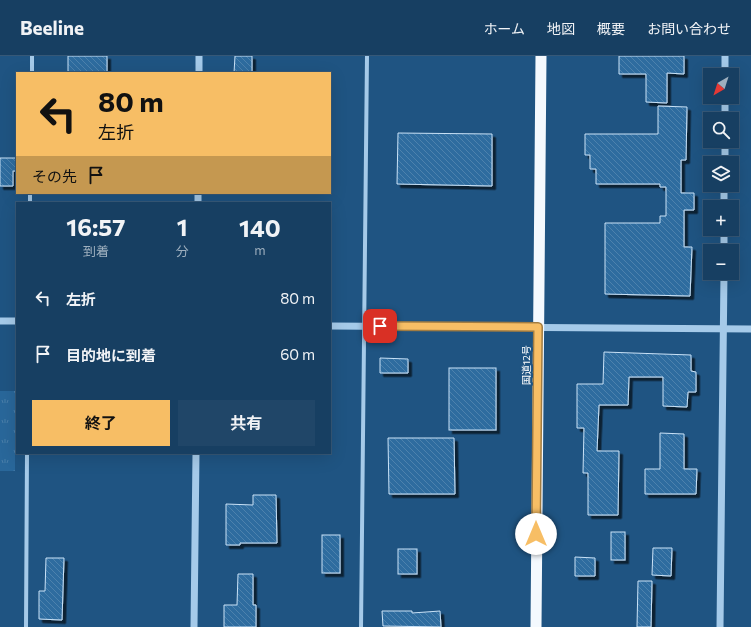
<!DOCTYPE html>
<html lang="ja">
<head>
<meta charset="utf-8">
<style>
  :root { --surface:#173f62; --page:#204668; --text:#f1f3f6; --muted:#9eafbe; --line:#365877; --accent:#f7be65 }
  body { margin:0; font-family:Commissioner,"Noto Sans JP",sans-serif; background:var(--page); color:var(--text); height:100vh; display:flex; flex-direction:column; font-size:15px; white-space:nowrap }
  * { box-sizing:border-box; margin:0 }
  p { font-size:13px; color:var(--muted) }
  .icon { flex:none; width:22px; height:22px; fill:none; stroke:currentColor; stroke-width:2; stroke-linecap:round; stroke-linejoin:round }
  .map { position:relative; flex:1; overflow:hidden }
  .details { position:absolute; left:16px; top:146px; width:315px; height:252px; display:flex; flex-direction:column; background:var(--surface); border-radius:0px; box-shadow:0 4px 16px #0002,0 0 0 1px var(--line) }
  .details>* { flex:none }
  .hud { position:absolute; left:16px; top:16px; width:315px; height:122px; border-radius:0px; box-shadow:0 4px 16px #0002,0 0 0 1px var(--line); background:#f7be65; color:#111; overflow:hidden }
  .needle { width:26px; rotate:219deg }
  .controls { position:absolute; left:703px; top:12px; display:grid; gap:8px }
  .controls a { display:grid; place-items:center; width:36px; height:36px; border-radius:0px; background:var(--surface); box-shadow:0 4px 16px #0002,0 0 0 1px var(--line); font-size:20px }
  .pin { position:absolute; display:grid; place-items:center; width:34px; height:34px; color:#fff; margin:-17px; border-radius:8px; box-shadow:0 2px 6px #0006 }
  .me { position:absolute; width:44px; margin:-22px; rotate:0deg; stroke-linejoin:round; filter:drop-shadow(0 0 3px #0008) }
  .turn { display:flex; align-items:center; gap:14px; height:84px; padding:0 16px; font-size:18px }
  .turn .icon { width:52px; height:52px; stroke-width:2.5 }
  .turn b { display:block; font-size:28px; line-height:34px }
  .then { display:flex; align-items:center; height:38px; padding:0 16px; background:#0003; gap:8px; font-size:15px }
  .eta { display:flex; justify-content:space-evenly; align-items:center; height:68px; text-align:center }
  .eta b { font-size:24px; font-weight:700; line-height:28px }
  .action { display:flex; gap:8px; margin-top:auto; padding:8px 16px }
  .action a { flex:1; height:46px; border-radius:0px; background:var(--accent); color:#111; font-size:16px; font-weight:700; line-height:46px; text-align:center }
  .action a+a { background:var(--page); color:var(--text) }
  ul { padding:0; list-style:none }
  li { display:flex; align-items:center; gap:12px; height:56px; padding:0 16px }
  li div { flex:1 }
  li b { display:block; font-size:15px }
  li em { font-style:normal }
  header { display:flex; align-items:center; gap:24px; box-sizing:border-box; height:56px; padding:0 20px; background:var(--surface); border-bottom:1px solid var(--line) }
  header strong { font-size:19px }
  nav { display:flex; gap:22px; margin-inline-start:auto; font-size:14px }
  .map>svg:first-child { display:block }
  .grass { fill:url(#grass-tufts) }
  .building { fill:url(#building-back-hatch); stroke:#c9e2f7; filter:url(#shadow) }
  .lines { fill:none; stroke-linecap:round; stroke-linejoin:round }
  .minor { stroke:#a5cae9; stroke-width:4 }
  .tertiary { stroke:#a5cae9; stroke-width:7 }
  .trunk { stroke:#f4f9fe; stroke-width:11 }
  .route-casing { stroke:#a17c42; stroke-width:10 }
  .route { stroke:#f7be65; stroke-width:7 }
  .labels { text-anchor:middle; stroke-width:4; stroke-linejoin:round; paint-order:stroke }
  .street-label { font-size:10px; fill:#fff; stroke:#1f5482 }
</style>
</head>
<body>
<header>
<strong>Beeline</strong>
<nav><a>ホーム</a><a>地図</a><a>概要</a><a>お問い合わせ</a></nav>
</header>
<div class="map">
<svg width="751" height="571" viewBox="0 0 751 571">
  <defs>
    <pattern id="grass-tufts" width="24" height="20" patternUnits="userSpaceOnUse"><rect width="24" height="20" fill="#29679a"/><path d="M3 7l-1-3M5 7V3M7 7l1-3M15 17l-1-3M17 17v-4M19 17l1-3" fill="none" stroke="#497ea9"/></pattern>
    <pattern id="building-back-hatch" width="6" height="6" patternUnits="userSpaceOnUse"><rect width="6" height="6" fill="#2f6c9f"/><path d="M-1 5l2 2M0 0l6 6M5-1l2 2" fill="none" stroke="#4e82ad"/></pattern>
    <filter id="shadow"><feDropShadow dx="3.5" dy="3.5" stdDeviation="0" flood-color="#0009"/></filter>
  </defs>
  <rect width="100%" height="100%" fill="#1f5482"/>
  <rect class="grass" x="0" y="335" width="15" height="80"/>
  <g class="building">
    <rect x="68" y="0" width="39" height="17"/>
    <polygon points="235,0 252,0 252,17 234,17"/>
    <polygon points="619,0 684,0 684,18 667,17 667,47 646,46 646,18 619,18"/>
    <polygon points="658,50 687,51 686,104 681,104 681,137 694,137 694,154 684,154 684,191 692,191 690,240 605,238 605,167 660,167 660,160 666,160 666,131 660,131 660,128 596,128 596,113 590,113 590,99 585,99 585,78 658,78"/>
    <polygon points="398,77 492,78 492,130 397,128"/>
    <polygon points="0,102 17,102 17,115 13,115 13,130 0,130"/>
    <polygon points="604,296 691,299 691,315 696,316 696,336 688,336 687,351 663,350 663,321 629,321 628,349 599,349 597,395 619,395 618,459 588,459 588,417 583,417 584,372 577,372 577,328 603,328"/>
    <polygon points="380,302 408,303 408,317 380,317"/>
    <rect x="449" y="312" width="47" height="62"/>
    <polygon points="660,377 684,378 684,413 697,413 696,438 645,438 645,413 660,413"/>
    <polygon points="388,382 454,382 455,438 389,438"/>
    <polygon points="253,439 276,439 277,487 240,487 240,489 226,489 226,448 253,449"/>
    <rect x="611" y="476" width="14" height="28"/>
    <rect x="322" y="479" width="18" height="38"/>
    <polygon points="653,492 672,492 671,520 652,519"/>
    <rect x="398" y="493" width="19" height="25"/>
    <polygon points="575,501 595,502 595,520 575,520"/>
    <polygon points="46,502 64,502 62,564 39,563 39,535 45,535"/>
    <polygon points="238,518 253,518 253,549 256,549 256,571 224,571 224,549 237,549"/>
    <polygon points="638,525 652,525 651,571 637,571"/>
    <polygon points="382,555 412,555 412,557 440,555 441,571 383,570"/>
  </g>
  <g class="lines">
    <g class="minor">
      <polyline points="32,17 32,0"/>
      <polyline points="30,147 30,137"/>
      <polyline points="26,571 27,397"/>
      <polyline points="361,571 367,0"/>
    </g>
    <g class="tertiary">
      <polyline points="199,17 199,0"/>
      <polyline points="725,19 725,0"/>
      <polyline points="725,63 725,41"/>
      <polyline points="725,107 725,85"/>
      <polyline points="198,147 198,137"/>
      <polyline points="724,151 724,129"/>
      <polyline points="724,195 724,173"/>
      <polyline points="0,265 17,265"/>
      <polyline points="330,270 751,273"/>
      <polyline points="194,571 196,397"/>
      <polyline points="720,571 724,217"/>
    </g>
    <polyline class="trunk" points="536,571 541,0"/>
  </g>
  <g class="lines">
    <defs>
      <polyline id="route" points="380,270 538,271 536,478"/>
    </defs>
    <use href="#route" class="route-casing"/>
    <use href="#route" class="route"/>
  </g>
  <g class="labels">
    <g class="street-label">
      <text transform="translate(526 309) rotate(-90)" y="4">国道12号</text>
    </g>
  </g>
</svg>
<div class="controls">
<a><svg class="needle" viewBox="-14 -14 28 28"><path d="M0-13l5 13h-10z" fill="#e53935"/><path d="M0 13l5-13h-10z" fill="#9eafbe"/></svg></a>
<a><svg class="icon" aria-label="search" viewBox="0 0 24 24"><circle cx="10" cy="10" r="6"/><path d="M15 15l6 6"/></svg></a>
<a><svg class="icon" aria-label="layers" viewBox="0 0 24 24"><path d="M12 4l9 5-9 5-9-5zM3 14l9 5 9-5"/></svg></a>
<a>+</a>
<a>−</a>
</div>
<div class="pin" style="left:380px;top:270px;background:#d93025"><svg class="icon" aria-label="arrive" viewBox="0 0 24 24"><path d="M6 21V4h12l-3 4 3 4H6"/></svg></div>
<svg class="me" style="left:536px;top:478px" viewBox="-20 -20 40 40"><circle r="19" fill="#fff"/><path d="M0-13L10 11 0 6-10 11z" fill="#f7be65"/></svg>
<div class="hud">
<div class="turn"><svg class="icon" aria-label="left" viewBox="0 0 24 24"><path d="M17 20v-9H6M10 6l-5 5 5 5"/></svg><div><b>80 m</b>左折</div></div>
<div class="then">その先<svg class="icon" aria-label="arrive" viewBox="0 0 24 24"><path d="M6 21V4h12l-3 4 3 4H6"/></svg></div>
</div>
<section class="details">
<div class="eta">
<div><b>16:57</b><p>到着</p></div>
<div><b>1</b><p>分</p></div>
<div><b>140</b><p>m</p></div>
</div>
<ul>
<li><svg class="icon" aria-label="left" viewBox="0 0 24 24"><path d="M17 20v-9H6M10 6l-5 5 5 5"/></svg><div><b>左折</b></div><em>80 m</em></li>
<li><svg class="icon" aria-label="arrive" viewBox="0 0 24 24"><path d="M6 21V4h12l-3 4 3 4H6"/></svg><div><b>目的地に到着</b></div><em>60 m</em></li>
</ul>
<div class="action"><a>終了</a><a>共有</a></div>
</section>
</div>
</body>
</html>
